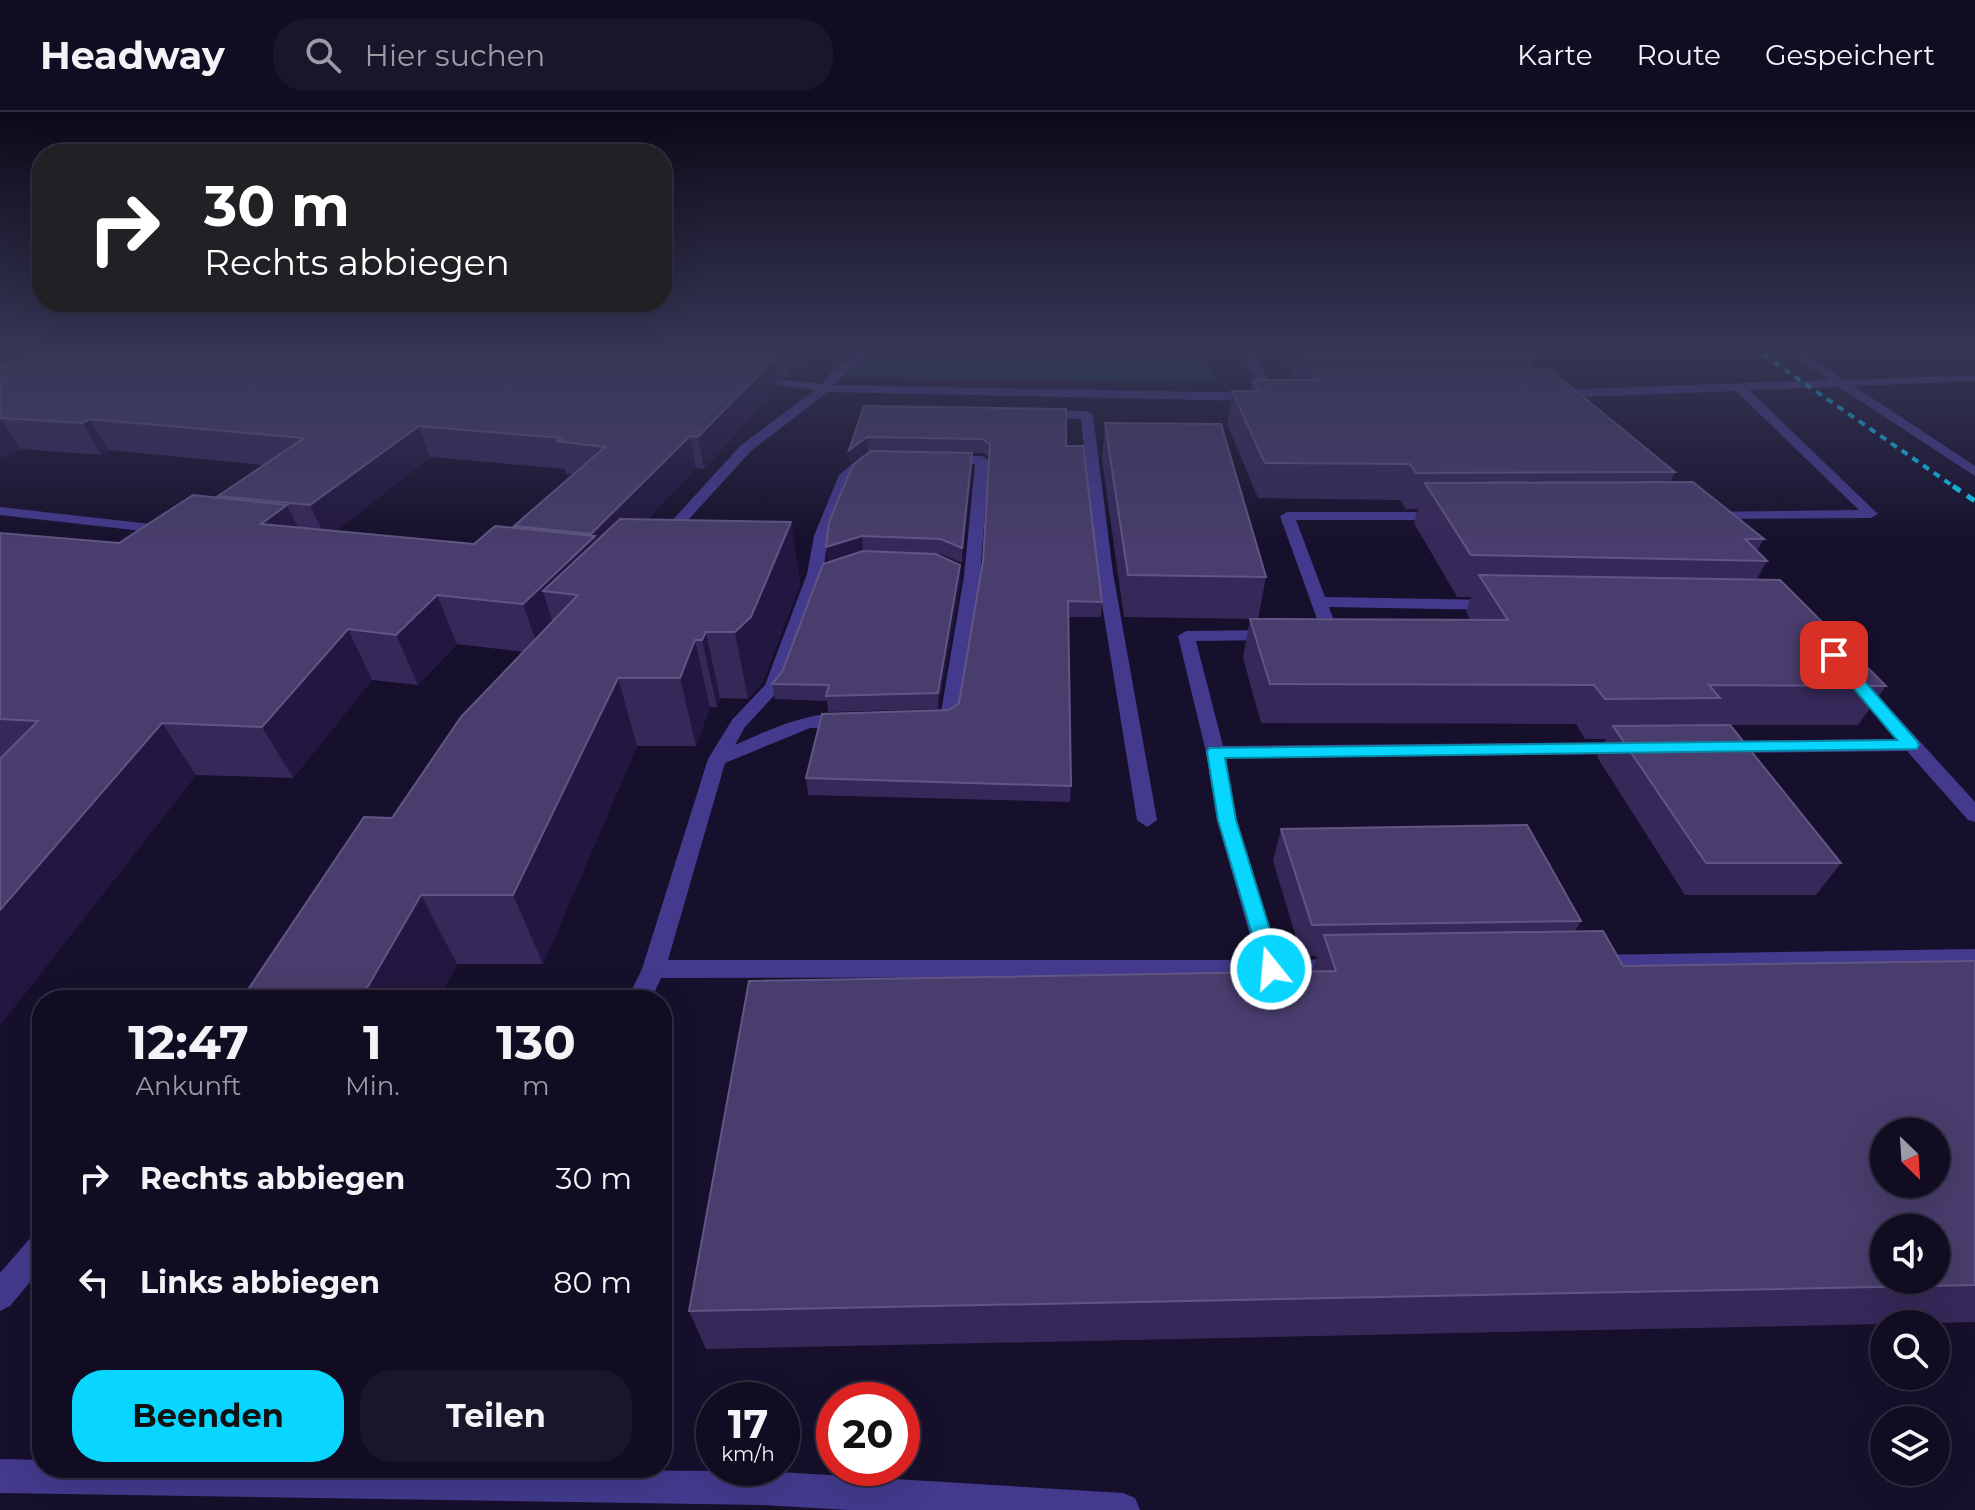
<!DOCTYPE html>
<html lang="de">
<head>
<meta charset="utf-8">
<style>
  :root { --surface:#110c21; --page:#1a152a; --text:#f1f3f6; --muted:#9c9ba5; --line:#302c3f; --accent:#08d6ff }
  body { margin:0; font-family:Montserrat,sans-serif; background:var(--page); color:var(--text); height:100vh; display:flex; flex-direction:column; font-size:30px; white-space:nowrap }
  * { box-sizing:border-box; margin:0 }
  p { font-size:26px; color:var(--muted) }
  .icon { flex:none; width:44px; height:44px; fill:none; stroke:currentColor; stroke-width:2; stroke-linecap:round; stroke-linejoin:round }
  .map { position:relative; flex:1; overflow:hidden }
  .sheet { position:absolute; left:32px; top:878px; width:640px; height:488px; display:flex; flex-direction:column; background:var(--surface); border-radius:32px; box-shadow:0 8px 32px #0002,0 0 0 2px var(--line) }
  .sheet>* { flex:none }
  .banner { position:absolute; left:32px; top:32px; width:640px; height:168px; border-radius:32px; box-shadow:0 8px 32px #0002,0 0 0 2px var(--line); background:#202124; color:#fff; overflow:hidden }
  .needle { width:52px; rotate:155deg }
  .fabs { position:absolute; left:1870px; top:1006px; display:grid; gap:16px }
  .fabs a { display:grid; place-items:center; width:80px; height:80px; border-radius:50%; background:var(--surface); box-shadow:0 8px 32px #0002,0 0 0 2px var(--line); font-size:40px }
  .speed { position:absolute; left:696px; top:1270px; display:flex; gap:16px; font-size:40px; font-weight:700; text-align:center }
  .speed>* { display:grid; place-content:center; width:104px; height:104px; border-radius:50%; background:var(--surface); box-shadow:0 8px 32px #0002,0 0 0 2px var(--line); line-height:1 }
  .speed small { font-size:20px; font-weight:400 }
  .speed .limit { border:12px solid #d22; background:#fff; color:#111 }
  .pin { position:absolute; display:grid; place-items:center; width:68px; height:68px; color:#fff; margin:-34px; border-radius:16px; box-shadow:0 4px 12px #0006 }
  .me { position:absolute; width:88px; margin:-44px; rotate:343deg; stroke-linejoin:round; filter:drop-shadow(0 0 6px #0008) }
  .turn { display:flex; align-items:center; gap:28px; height:168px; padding:0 40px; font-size:36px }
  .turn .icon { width:104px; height:104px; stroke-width:2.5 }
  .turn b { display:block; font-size:56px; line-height:68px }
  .eta { display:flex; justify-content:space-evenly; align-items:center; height:136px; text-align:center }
  .eta b { font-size:48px; font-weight:700; line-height:56px }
  .button { display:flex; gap:16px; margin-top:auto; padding:16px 40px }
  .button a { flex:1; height:92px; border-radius:32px; background:var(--accent); color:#111; font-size:32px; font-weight:700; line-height:92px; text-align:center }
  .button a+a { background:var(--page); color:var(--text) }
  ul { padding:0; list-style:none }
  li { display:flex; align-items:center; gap:24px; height:104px; padding:0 40px }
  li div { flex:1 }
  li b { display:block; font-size:30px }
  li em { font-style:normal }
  header { display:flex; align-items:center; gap:48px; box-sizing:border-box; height:112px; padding:0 40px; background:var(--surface); border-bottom:2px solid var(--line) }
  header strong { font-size:38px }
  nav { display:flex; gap:44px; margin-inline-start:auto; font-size:28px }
  .search { width:560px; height:72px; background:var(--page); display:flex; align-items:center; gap:20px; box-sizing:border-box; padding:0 28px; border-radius:32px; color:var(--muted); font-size:30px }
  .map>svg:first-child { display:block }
  .green { fill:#133637 }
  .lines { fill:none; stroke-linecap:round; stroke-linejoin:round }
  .minor { fill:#433a8d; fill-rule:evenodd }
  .rail-far1 { stroke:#08d6ff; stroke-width:4; stroke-dasharray:7 6; stroke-linecap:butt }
  .rail { stroke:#08d6ff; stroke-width:5; stroke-dasharray:9 8; stroke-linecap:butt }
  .wall { fill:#36295a; fill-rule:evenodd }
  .shaded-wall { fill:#221740 }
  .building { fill:#483d6c; stroke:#605683; stroke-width:2; fill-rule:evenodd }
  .route { fill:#08d6ff; stroke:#058ba6; stroke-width:2 }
</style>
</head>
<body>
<header>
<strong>Headway</strong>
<div class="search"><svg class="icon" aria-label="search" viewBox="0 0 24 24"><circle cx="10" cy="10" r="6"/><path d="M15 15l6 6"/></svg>Hier suchen</div>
<nav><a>Karte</a><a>Route</a><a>Gespeichert</a></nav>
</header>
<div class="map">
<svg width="1975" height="1398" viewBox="0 0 1975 1398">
  <rect width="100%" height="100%" fill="#17102c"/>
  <polygon class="green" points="884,235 1200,235 1215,270 844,266"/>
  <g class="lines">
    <g class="minor">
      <polygon points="865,235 877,235 833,273 1257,281 1263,285 1257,289 828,280 751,339 668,430 658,430 658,424 741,333 815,278 750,269 744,266 746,264 822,272 829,262"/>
      <polygon points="1240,235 1250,235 1277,285 1275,288 1265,285"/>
      <polygon points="1782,235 1794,235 1844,268 1975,263 1975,269 1854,274 1975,354 1975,364 1839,275 1749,278 1878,402 1871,406 1706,407 1701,406 1701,400 1859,398 1736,279 1553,286 1547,282 1553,278 1829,268"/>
      <polygon points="1036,299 1087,299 1093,303 1113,461 1157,708 1147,715 1137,708 1097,461 1081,307 1040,306 1034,302"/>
      <path d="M874,342L881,346L879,349L871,350L852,365L828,424L823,462L782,575L745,615L735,633C760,622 831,587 853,609L844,615L810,616L725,651L668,848H1257L1217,708L1206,640L1178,524L1186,519L1274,518L1282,523L1274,528L1196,529L1223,634L1627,630L1636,636L1627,642L1226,646L1237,708L1280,848L1339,847L1347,850L1351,856L1347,862L1339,865L661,866L651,888H627L642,857L708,647L732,608L765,573L807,462L814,424L839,363L863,343Z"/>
      <path d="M946,343L982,344L989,348L980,464L958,605C951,614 930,615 923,606L926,602L941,600L964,464L975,352L941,350L939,347Z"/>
      <polygon points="0,395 169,414 176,418 169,422 0,403"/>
      <polygon points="1287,400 1442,400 1449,404 1442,408 1296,408 1325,485 1496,488 1504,493 1496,498 1329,495 1339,523 1331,528 1316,527 1314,523 1321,518 1280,404"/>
      <polygon points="1858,567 1864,568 1975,690 1975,710 1968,708 1907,639 1723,641 1714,635 1723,629 1897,627 1849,572"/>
      <polygon points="1975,837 1975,855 1595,861 1587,858 1583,852 1587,846 1595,843"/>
      <polygon points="42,1120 42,1156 10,1194 0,1199 0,1161 32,1124"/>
      <polygon points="0,1347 42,1348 42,1356 763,1359 1123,1381 1135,1386 1140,1398 849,1398 763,1393 0,1381"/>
    </g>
    <polyline class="rail-far1" points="1752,235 1956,376"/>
    <polyline class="rail" points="1953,374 1975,389"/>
  </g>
  <g class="wall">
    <path d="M0,235H817L789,265L777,264L778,277L704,357L696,356L647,408L791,410L800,473L762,571L748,587L720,586L717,595H710L696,634H637L543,852H457L439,888H241L392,706L524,540L457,532L418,573L372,568L293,666L196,663L0,913V421L119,431L219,386L218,384L263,353L109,338L101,343L21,337L0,348ZM430,345L565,357L566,362H573L514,414L515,416L474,432L336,419Z"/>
    <polygon points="1276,235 1660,235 1658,240 1534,241 1535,242 1530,257 1675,360 1670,370 1764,427 1757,439 1767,449 1757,467 1886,574 1858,613 1730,613 1841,751 1816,783 1685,783 1597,645 1606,627 1585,627 1576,612 1261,611 1243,546 1250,507 1470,508 1466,500 1471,485 1457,485 1414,411 1418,397 1406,397 1400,388 1258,386 1227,312 1232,279 1251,279 1253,268 1294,268"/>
    <polygon points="864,294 1066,334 1102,490 1101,505 1069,505 1071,674 1070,690 808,683 806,666 949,598 959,591 983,449 990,345 982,341 868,339 850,351 849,338"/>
    <polygon points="1105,311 1266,465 1258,507 1124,505 1102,348"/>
    <polygon points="972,355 962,451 941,442 936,442 961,468 938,597 828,600 827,589 775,587 772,572 782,560 863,439 828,450 826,435"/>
    <polygon points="1281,717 1581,809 1575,820 1623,854 1975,849 1975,1210 706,1237 689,1199 1312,860 1317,844 1302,845 1273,749"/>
  </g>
  <g class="shaded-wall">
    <polygon points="22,235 110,235 0,281 0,244"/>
    <polygon points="787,235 817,235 789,265 785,236"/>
    <polygon points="774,247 778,277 704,357 698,325"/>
    <polygon points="0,306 1,306 21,337 0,348"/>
    <polygon points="90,307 109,338 101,343 83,311"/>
    <polygon points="419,314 430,345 326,427 310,393"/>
    <polygon points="690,324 696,356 603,454 578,483 543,479 557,524 540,542 523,492 593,427 591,422"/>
    <polygon points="867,325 868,339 850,351 849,338"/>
    <polygon points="972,341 972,355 962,451 962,436"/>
    <polygon points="287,393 310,440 261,412"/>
    <polygon points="791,410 800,473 762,571 748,587 735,520"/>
    <polygon points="862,424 863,439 828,450 826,435"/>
    <polygon points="960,453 961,468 938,597 938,581"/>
    <polygon points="437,483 457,532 418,573 396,523"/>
    <polygon points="348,517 372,568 293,666 262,615"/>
    <polygon points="706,520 720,586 717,595 702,528"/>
    <polygon points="695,528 710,595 696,634 680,566"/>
    <polygon points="618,566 637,634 543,852 513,783"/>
    <polygon points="162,611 196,663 0,913 0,798"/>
    <polygon points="421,783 457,852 439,888 360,888"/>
  </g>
  <g class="building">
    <polygon points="0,235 22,235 0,244"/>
    <polygon points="52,235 657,235 774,247 698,325 690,324 591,422 514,414 605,335 557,329 562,326 419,314 310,393 218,384 304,326 90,307 83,311 0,306 0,255"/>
    <polygon points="1301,235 1526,235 1535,242 1306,242"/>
    <polygon points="1549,257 1675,360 1416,361 1410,352 1265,351 1232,279 1258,279 1253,268 1318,268 1313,258"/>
    <polygon points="864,294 1066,297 1066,334 1083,334 1102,490 1068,489 1071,674 806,666 822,602 949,598 959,591 983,449 990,332 982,327 867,325 849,338"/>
    <polygon points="1105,311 1221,312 1266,465 1128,463"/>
    <polygon points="871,339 972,341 962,436 941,427 862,424 826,435 829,410 853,353"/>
    <polygon points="1693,370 1764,427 1745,427 1767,449 1471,443 1425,371"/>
    <polygon points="193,383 287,393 261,412 474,432 495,414 595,424 523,492 437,483 396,523 348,517 262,615 162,611 0,798 0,647 38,609 0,607 0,421 119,431"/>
    <polygon points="620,407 791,410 751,505 735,520 706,520 702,528 695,528 680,566 618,566 513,783 421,783 360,888 241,888 364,705 392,706 461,605 578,483 543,479"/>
    <polygon points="863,439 936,442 960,453 938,581 826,584 829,573 772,572 782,560 823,452"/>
    <polygon points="1479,463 1780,468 1886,574 1709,573 1720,586 1605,587 1594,573 1270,572 1250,507 1508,508"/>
    <polygon points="1730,613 1841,751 1706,751 1613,614"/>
    <polygon points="1527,713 1581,809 1312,813 1281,717"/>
    <path d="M1603,819L1623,854L1975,849V1173L689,1199L749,869L1336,859L1324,823ZM1884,1020H1936V1072H1884ZM1884,1116H1936V1168H1884Z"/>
  </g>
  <linearGradient id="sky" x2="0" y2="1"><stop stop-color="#0d0918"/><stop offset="0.55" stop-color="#363756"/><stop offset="1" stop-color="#363756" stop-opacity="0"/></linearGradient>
  <rect width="1975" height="431" fill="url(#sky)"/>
  <polygon class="route" points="1834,538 1839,540 1917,629 1919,633 1917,637 1225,646 1236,708 1282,857 1279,863 1271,865 1264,863 1218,708 1207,640 1209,636 1897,628 1828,546 1826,543"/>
</svg>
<div class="fabs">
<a><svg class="needle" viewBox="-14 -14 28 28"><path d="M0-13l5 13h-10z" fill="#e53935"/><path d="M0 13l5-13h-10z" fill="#9c9ba5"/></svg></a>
<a><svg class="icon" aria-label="sound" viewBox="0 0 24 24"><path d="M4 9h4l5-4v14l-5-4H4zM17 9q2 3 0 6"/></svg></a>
<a><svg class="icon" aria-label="search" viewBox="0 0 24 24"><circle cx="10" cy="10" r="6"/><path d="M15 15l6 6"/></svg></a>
<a><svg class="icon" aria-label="layers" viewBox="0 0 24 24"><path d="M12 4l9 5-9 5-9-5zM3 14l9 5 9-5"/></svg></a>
</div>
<div class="speed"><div>17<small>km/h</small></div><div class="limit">20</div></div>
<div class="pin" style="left:1834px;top:543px;background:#d93025"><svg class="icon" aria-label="arrive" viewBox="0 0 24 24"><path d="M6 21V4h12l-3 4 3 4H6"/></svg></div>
<svg class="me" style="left:1271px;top:857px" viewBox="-20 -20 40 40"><circle r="17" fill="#08d6ff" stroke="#fff" stroke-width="3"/><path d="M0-11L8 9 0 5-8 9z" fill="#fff"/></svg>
<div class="banner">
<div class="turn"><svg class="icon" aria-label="right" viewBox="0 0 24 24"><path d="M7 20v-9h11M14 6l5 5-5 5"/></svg><div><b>30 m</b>Rechts abbiegen</div></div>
</div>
<section class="sheet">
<div class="eta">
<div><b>12:47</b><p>Ankunft</p></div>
<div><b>1</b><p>Min.</p></div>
<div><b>130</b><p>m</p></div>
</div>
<ul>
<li><svg class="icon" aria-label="right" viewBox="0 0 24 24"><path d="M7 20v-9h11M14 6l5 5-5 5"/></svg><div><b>Rechts abbiegen</b></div><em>30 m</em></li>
<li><svg class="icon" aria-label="left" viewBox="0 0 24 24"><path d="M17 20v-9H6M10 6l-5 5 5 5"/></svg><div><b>Links abbiegen</b></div><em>80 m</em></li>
</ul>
<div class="button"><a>Beenden</a><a>Teilen</a></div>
</section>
</div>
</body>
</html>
